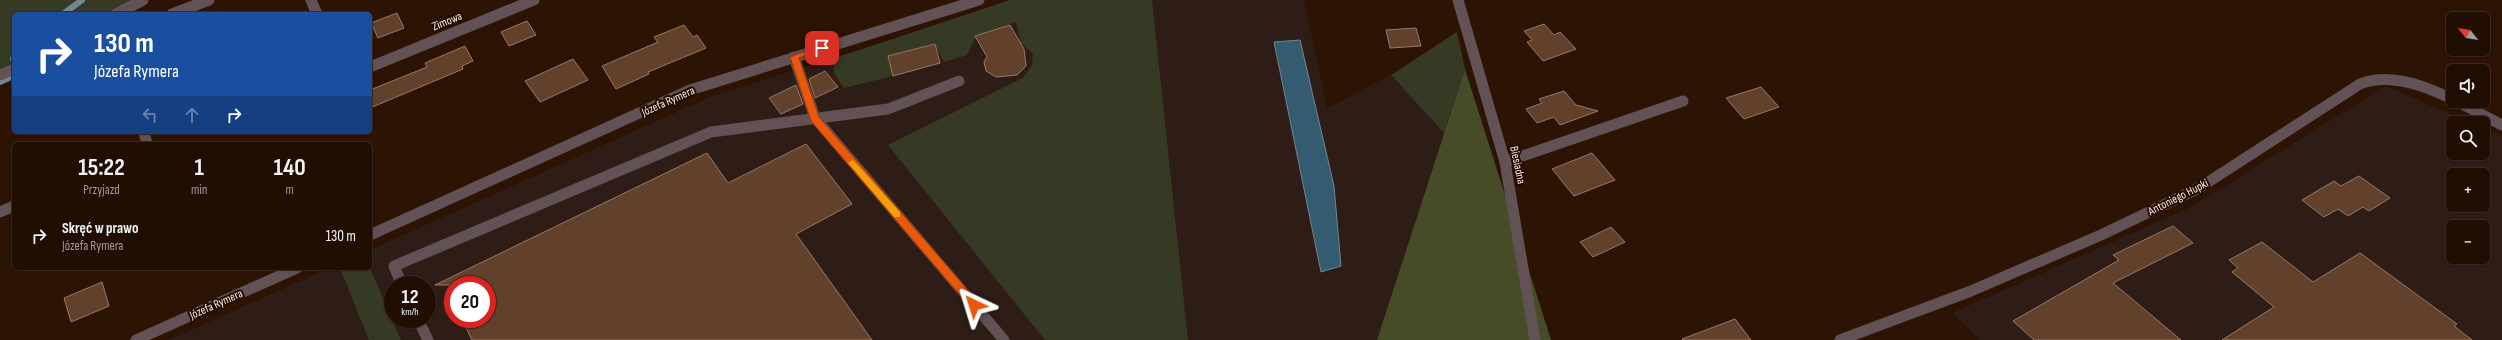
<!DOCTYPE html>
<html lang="pl">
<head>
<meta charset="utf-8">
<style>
  :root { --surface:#210e02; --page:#29170c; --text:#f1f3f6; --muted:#a29c99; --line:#3e2e24 }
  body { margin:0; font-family:"Sofia Sans Condensed",sans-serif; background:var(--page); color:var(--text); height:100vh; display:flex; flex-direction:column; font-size:15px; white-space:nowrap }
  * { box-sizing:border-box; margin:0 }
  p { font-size:13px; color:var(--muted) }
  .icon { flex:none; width:22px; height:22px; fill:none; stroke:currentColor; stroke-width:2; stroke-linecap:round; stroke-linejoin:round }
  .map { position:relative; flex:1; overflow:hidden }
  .panel { position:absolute; left:12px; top:142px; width:360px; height:128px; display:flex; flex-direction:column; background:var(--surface); border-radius:6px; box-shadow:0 1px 3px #0004,0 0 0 1px var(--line) }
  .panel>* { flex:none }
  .hud { position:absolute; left:12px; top:12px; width:360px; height:122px; border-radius:6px; box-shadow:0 1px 3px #0004,0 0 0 1px var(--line); background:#1a4fa0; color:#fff; overflow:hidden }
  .needle { width:26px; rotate:300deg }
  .controls { position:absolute; left:2446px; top:12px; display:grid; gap:8px }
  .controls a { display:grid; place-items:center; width:44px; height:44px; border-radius:6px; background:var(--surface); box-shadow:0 1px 3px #0004,0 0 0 1px var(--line); font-size:20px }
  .speed { position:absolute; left:384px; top:276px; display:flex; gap:8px; font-size:20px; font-weight:700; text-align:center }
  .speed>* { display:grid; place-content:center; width:52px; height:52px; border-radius:50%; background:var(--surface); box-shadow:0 1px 3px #0004,0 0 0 1px var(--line); line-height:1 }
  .speed small { font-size:10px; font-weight:400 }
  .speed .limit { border:6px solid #d22; background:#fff; color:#111 }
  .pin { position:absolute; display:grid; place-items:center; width:34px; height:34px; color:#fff; margin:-17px; border-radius:8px; box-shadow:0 2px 6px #0006 }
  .me { position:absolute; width:44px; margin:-22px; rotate:319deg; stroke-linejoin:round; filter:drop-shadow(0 0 3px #0008) }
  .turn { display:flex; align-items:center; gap:14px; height:84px; padding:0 16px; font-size:18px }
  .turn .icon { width:52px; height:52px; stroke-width:2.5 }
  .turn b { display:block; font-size:28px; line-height:34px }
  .lanes { display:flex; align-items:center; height:38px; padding:0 16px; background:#0003; justify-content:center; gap:20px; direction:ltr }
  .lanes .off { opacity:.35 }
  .eta { display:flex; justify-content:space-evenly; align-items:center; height:68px; text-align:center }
  .eta b { font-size:24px; font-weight:700; line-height:28px }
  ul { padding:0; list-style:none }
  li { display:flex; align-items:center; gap:12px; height:52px; padding:0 16px }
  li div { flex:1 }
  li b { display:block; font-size:15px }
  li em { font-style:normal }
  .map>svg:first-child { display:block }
  .industrial { fill:#2e1d17; fill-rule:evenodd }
  .green { fill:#363a24 }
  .forest { fill:#464c28 }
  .water { fill:#345b70; stroke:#718792 }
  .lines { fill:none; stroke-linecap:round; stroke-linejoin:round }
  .stream { stroke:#718792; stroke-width:6 }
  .building { fill:#62412c; stroke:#987965 }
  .service { stroke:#625256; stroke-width:11 }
  .minor { stroke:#625256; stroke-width:11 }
  .route { fill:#ea580c; stroke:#983908 }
  .slow { fill:#f59e0b }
  .labels { text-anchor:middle; stroke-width:4; stroke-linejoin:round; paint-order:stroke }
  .street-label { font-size:12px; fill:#ffede2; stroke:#210a00 }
</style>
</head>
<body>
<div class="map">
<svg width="2502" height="340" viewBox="0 0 2502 340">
  <rect width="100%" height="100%" fill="#2c1303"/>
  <g class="industrial">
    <path d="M1016,0H1304L1327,108L1391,75L1444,133L1377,340H169L329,268H370V250L710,97ZM393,285H427V319H393ZM453,285H487V319H453Z"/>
    <path d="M2386,86L2471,123H2453V153H2483V128L2502,137V340H1980L1952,313L2191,207ZM2453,175H2483V205H2453ZM2453,227H2483V257H2453Z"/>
  </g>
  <g class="green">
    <polygon points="0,0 133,0 106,14 14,14 14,63 0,69"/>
    <polygon points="1010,0 1152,0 1188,340 1045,340 888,145 1023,78 1032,65 1033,54 1021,43 1016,22 976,36 967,55 944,62 934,44 888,56 893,76 844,88 834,73 832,59"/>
    <polygon points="1457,32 1465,69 1444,133 1391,75"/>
    <polygon points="340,268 370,268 401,340 369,340"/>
  </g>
  <polygon class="forest" points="1465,69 1551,340 1377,340"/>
  <polygon class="water" points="1300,40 1334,186 1341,266 1321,272 1274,42"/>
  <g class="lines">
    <g class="stream">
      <polyline points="63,14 82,0"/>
      <polyline points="13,59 14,55"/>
      <polyline points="0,82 11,77"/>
    </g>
  </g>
  <g class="building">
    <polygon points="397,13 404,28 378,38 371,23"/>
    <polygon points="527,21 536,35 509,46 501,32"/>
    <polygon points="1544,24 1554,35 1560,32 1576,49 1543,61 1527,42 1532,40 1524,31"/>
    <polygon points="684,25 693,37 697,35 706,48 648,72 649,74 616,89 602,66 658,42 654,37"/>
    <polygon points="1010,25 1024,49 1026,66 1017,75 996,77 986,71 984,62 987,57 975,36"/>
    <polygon points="1416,28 1421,46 1390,48 1386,30"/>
    <polygon points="935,44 940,63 893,76 888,56"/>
    <polygon points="465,46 473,61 462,66 463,69 370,108 370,90 427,67 425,63"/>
    <polygon points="573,59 588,80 540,102 525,81"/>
    <polygon points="825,71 838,87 815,98 809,79"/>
    <polygon points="796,85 803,104 781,114 769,98"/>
    <polygon points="1761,87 1779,107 1744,119 1726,98"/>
    <polygon points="1564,91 1576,105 1598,111 1560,125 1554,117 1537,123 1526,109 1542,103 1539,99"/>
    <polygon points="806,144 852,204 796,234 872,340 472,340 462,319 487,319 487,285 435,285 707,153 728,183"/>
    <polygon points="1592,153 1615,180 1574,196 1552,169"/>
    <polygon points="2359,176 2390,198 2369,211 2363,207 2348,216 2338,209 2324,217 2302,200 2334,181 2341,186"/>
    <polygon points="2173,226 2193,243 2113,283 2181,340 2034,340 2013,321 2119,260 2113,255"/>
    <polygon points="1611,227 1625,242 1593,257 1580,242"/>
    <polygon points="2262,242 2313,282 2360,253 2457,324 2454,326 2472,340 2222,340 2274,307 2232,272 2238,268 2229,260"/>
    <polygon points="102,282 109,306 71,322 64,298"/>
    <polygon points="1735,319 1751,340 1683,340 1682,339"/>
  </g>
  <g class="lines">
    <g class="service">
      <polyline points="172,14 209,0"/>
      <polyline points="794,57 815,118 1004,340"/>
      <polyline points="1505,162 1683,101"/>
      <polyline points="402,285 394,266 711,132 888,109 959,81"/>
      <polyline points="418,319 428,340"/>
    </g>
    <g class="minor">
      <polyline points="311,0 317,14"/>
      <polyline points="1458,0 1505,162 1535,340"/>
      <polyline points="116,14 143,0"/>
      <polyline points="370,67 534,0"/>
      <polyline points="0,75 14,69"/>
      <polyline points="144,132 147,144"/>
      <polyline points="0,212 14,206"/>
      <polyline points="370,235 690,90 979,0"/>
      <polyline points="136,340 297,268"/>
      <path d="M1840,340L1971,291L2101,235L2199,188L2360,84C2404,66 2462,105 2502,125"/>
    </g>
  </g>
  <polygon class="route" points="819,46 827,48 799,58 819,117 978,302 978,308 971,308 811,121 790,57"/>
  <polygon class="slow" points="853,160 900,212 900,217 894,217 850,165 848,163"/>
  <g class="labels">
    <g class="street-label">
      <text transform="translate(447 21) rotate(-22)" y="4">Zimowa</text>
      <text transform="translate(668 101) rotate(-24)" y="4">Józefa Rymera</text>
      <text transform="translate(1518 165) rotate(78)" y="4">Biesiadna</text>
      <text transform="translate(2178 197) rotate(-27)" y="4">Antoniego Hupki</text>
      <text transform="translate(216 304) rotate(-24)" y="4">Józefa Rymera</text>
    </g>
  </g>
</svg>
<div class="controls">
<a><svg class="needle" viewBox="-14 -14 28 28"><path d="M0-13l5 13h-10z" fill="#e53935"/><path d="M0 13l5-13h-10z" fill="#a29c99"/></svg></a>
<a><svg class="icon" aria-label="sound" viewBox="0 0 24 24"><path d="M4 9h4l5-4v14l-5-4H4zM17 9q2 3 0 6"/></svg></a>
<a><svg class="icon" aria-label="search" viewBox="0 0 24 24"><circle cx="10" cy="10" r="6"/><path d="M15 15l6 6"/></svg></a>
<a>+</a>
<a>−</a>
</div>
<div class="speed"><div>12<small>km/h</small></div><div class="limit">20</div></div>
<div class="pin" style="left:822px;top:48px;background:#d93025"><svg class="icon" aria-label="arrive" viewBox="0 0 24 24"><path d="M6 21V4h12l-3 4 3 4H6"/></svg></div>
<svg class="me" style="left:974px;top:305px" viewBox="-20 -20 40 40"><path d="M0-17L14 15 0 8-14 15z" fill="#ea580c" stroke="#fff" stroke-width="4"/></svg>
<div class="hud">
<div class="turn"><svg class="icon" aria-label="right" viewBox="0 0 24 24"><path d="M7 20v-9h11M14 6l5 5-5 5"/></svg><div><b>130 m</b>Józefa Rymera</div></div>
<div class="lanes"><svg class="icon off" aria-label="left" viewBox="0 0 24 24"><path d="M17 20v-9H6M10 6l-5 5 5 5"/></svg><svg class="icon off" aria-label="ahead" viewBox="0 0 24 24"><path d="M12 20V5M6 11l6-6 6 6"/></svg><svg class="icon" aria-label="right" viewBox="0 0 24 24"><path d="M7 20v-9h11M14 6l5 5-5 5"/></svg></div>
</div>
<section class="panel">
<div class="eta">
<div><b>15:22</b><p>Przyjazd</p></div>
<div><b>1</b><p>min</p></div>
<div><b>140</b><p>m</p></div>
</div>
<ul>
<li><svg class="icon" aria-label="right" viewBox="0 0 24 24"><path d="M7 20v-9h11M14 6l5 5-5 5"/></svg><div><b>Skręć w prawo</b><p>Józefa Rymera</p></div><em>130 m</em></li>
</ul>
</section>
</div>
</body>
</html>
